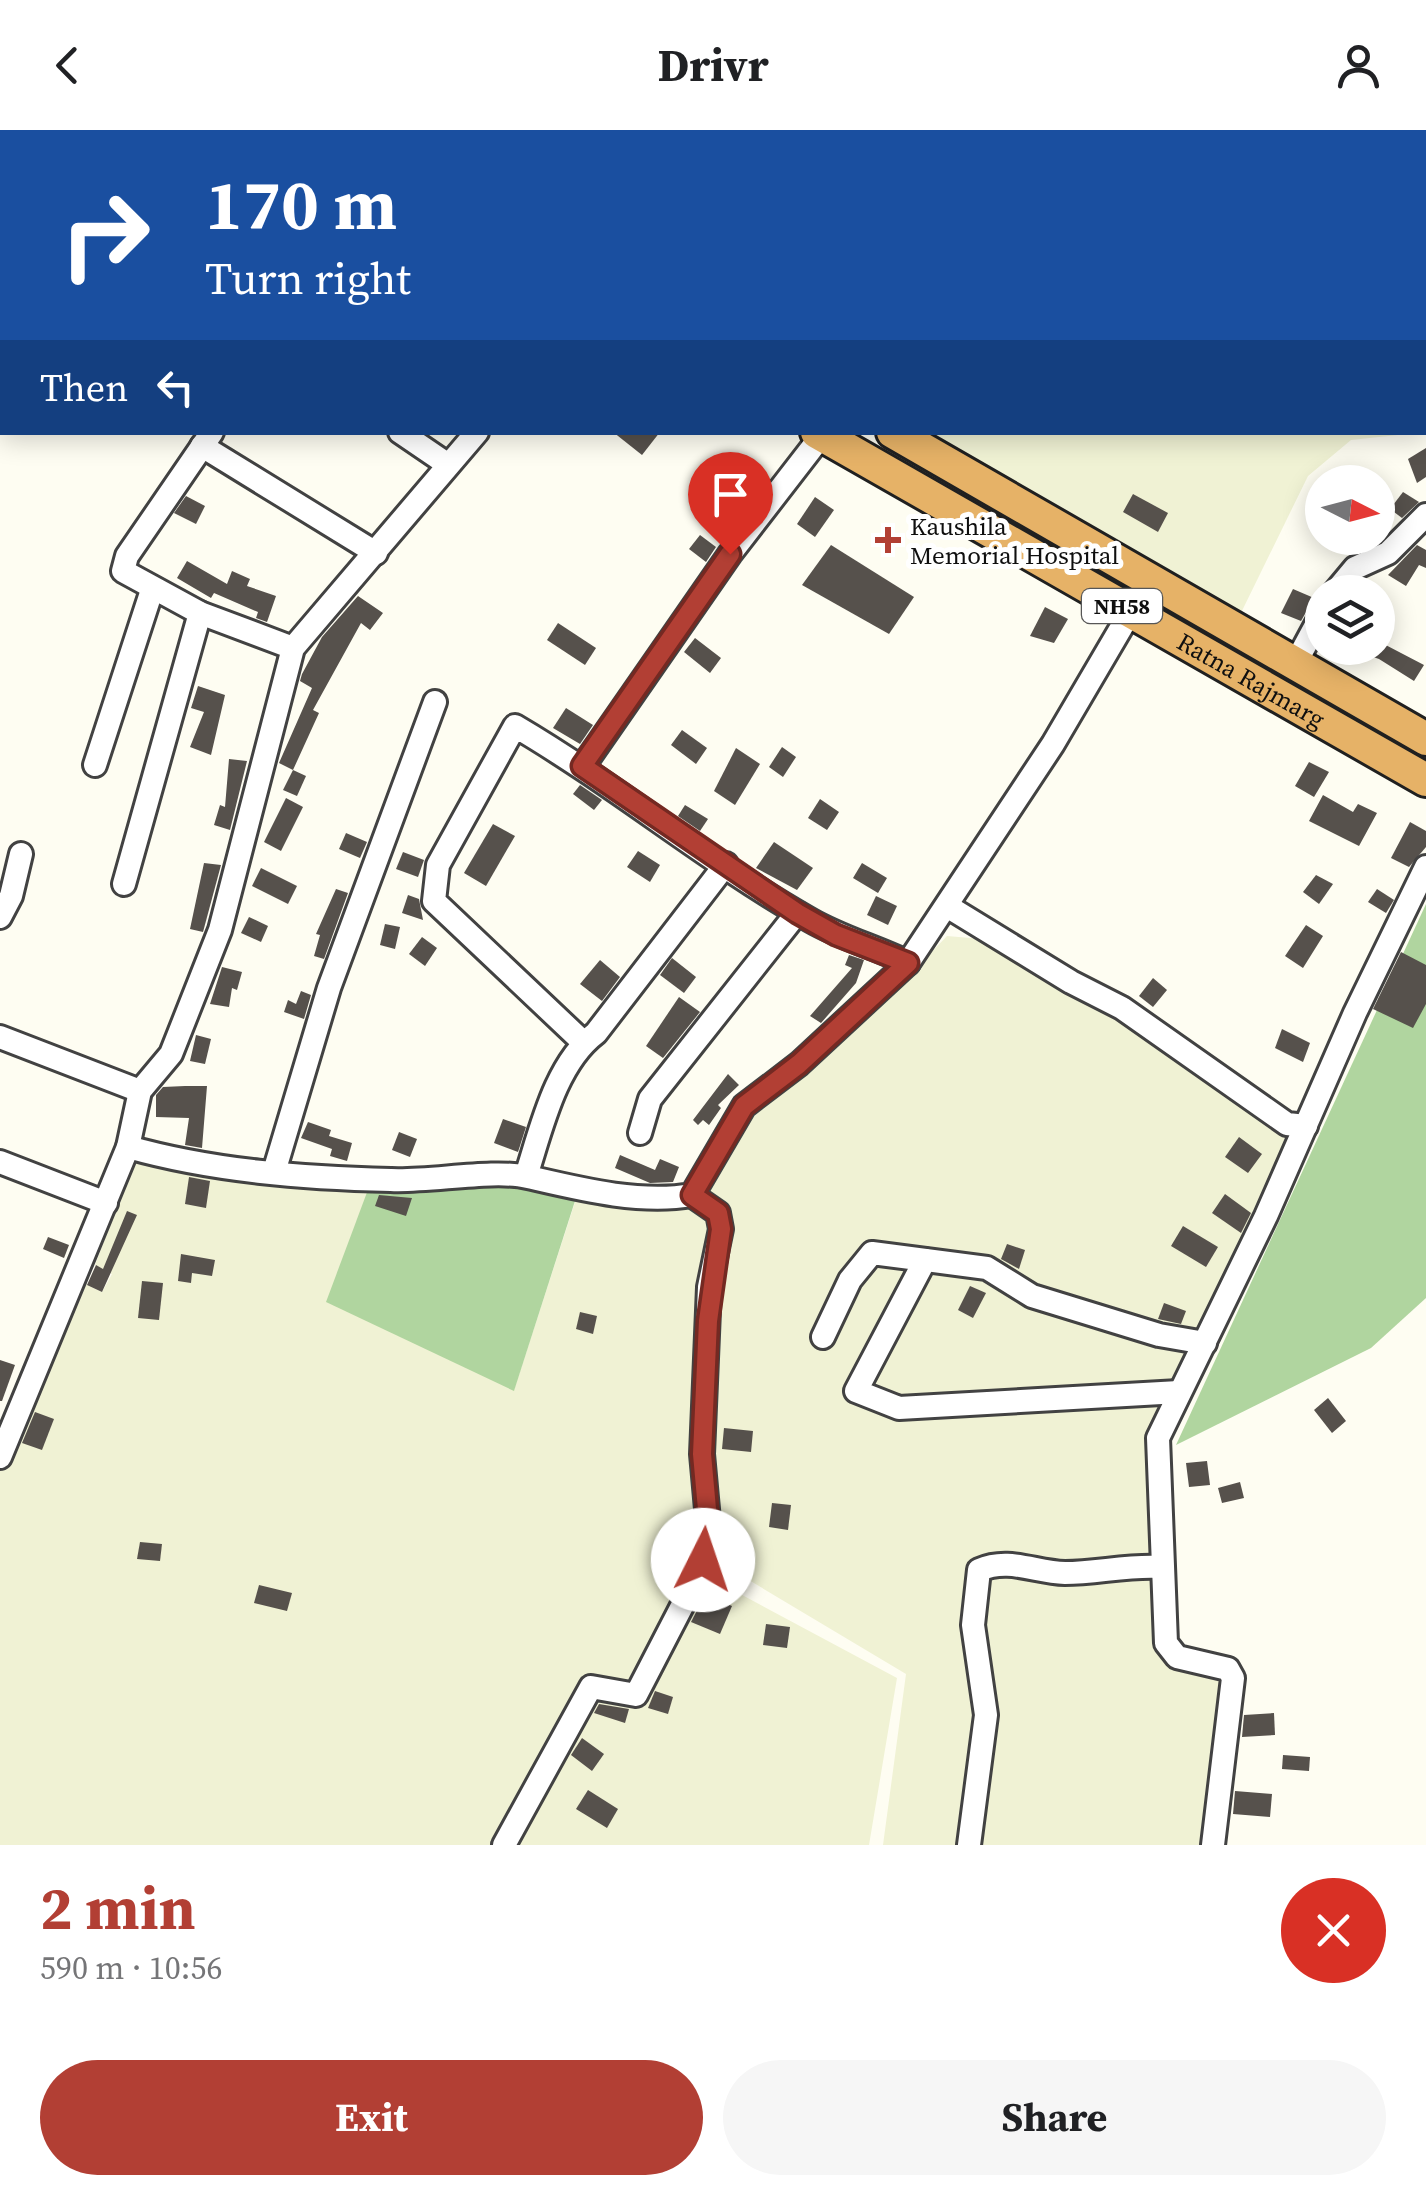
<!DOCTYPE html>
<html lang="en">
<head>
<meta charset="utf-8">
<style>
  :root { --surface:#fff; --page:#f6f6f6; --text:#202124; --muted:#757577; --accent:#b23f34 }
  body { margin:0; font-family:"Source Serif 4",serif; background:var(--page); color:var(--text); height:100vh; display:flex; flex-direction:column; font-size:38px; white-space:nowrap }
  * { box-sizing:border-box; margin:0 }
  p { font-size:32px; color:var(--muted) }
  .icon { flex:none; width:55px; height:55px; fill:none; stroke:currentColor; stroke-width:2; stroke-linecap:round; stroke-linejoin:round }
  .map { position:relative; height:1715px; overflow:hidden }
  .details { display:flex; flex-direction:column; background:var(--surface); flex:1 }
  .details>* { flex:none }
  .guide { position:absolute; left:0px; top:0px; width:1428px; height:305px; box-shadow:0 5px 25px #0003; background:#1a4fa0; color:#fff; overflow:hidden }
  .needle { width:65px; rotate:96deg }
  .fabs { position:absolute; left:1305px; top:335px; display:grid; gap:20px }
  .fabs a { display:grid; place-items:center; width:90px; height:90px; border-radius:50%; background:var(--surface); box-shadow:0 5px 25px #0003; font-size:50px }
  .pin { position:absolute; display:grid; place-items:center; width:85px; height:85px; color:#fff; margin:-102px -42px; border-radius:50% 50% 50% 0; rotate:-45deg; box-shadow:0 0 10px #0007 }
  .pin .icon { rotate:45deg }
  .me { position:absolute; width:110px; margin:-55px; rotate:4deg; stroke-linejoin:round; filter:drop-shadow(0 0 8px #0008) }
  .turn { display:flex; align-items:center; gap:35px; height:210px; padding:0 40px; font-size:45px }
  .turn .icon { width:130px; height:130px; stroke-width:2.5 }
  .turn b { display:block; font-size:70px; line-height:85px }
  .then { display:flex; align-items:center; height:95px; padding:0 40px; background:#0003; gap:20px; font-size:38px }
  .round { display:grid; place-items:center; flex:none; width:105px; height:105px; border-radius:52px; background:var(--page) }
  .summary { display:flex; align-items:center; justify-content:space-between; height:170px; padding:0 40px }
  h1 { font-size:60px; font-weight:700; line-height:75px; color:var(--accent) }
  .action { display:flex; gap:20px; margin-top:auto; padding:20px 40px }
  .action a { flex:1; height:115px; border-radius:60px; background:var(--accent); color:#fff; font-size:40px; font-weight:700; line-height:115px; text-align:center }
  .action a+a { background:var(--page); color:var(--text) }
  header { display:flex; justify-content:space-between; align-items:center; height:130px; padding:0 40px; background:var(--surface); font-size:45px; font-weight:700 }
  .map>svg:first-child { display:block }
  .farmland { fill:#f0f2d4 }
  .forest { fill:#b0d59f }
  .lines { fill:none; stroke-linecap:round; stroke-linejoin:round }
  .stream { stroke:#4981c0; stroke-width:5 }
  .building { fill:#56514c }
  .minor-casing { stroke:#424242; stroke-width:28 }
  .highway-casing { stroke:#202020; stroke-width:38 }
  .minor { stroke:#fff; stroke-width:22 }
  .highway { stroke:#e6b267; stroke-width:32 }
  .route-casing { stroke:#742922; stroke-width:25 }
  .route { stroke:#b23f34; stroke-width:18 }
  .poi-dot { fill:#b23f34; stroke:#fff; stroke-width:4 }
  .labels { text-anchor:middle; stroke-width:10; stroke-linejoin:round; paint-order:stroke }
  .shield { fill:#fff; stroke:#575757; stroke-width:2.5 }
  .shield-label { font-size:22px; font-weight:bold; fill:#0f0f0f }
  .poi-label { font-size:25px; fill:#0f0f0f; stroke:#fff; text-anchor:start }
  .street-label { font-size:25px; fill:#0f0f0f; stroke:#fff }
</style>
</head>
<body>
<header><svg class="icon" aria-label="back" viewBox="0 0 24 24"><path d="M15 5l-7 7 7 7"/></svg>Drivr<svg class="icon" aria-label="person" viewBox="0 0 24 24"><circle cx="12" cy="8" r="4"/><path d="M4 21q1-7 8-7t8 7"/></svg></header>
<div class="map">
<svg width="1426" height="1715" viewBox="0 0 1426 1715">
  <rect width="100%" height="100%" fill="#fefdf2"/>
  <g class="farmland">
    <polygon points="393,0 1426,0 1426,302 1351,310 1308,346 1238,489 912,303 1425,302 1425,2"/>
    <polygon points="947,806 994,810 1149,904 1296,1009 1168,1270 1155,1432 1085,1439 994,1430 965,1490 974,1564 960,1715 883,1715 906,1544 712,1428 709,1327 721,1072 706,1061 740,999 897,858"/>
    <polygon points="137,1023 369,1057 514,1260 579,1060 694,1077 709,1083 713,1099 696,1185 699,1420 635,1558 587,1551 498,1715 0,1715 0,1337 42,1256 86,1154 102,1162 112,1144 95,1135"/>
    <polygon points="1155,1440 1166,1525 1221,1545 1229,1558 1208,1715 973,1715 984,1444"/>
    <polygon points="703,1444 897,1548 869,1715 510,1715 595,1562 638,1571"/>
  </g>
  <g class="forest">
    <polygon points="1426,774 1426,1168 1371,1218 1176,1315"/>
    <polygon points="538,1051 575,1071 514,1261 326,1172 369,1057"/>
  </g>
  <g class="lines">
    <g class="stream">
      <polyline points="1053,0 1055,2"/>
      <polyline points="1425,82 1426,82"/>
    </g>
  </g>
  <g class="building">
    <polygon points="613,302 660,302 642,325"/>
    <polygon points="1426,318 1426,347 1417,353 1408,329"/>
    <polygon points="1403,362 1419,372 1402,388 1390,379"/>
    <polygon points="1133,364 1168,383 1158,402 1123,382"/>
    <polygon points="186,366 205,376 196,394 174,383"/>
    <polygon points="815,367 834,380 815,407 797,394"/>
    <polygon points="700,405 716,417 706,432 689,419"/>
    <polygon points="831,415 914,467 889,504 802,455"/>
    <polygon points="1417,415 1426,420 1426,438 1419,435 1406,456 1388,445"/>
    <polygon points="187,431 227,454 232,441 250,449 247,456 276,466 267,492 256,488 258,482 214,463 211,468 177,448"/>
    <polygon points="1293,459 1314,468 1301,491 1281,483"/>
    <polygon points="358,466 383,483 370,500 361,493 313,580 319,583 293,640 279,633 312,558 300,551 302,544 322,507"/>
    <polygon points="1045,477 1068,489 1054,513 1030,506"/>
    <polygon points="558,493 596,518 585,535 547,510"/>
    <polygon points="695,508 721,528 710,543 684,522"/>
    <polygon points="1378,511 1424,535 1414,551 1379,529 1347,518 1378,518"/>
    <polygon points="198,556 225,565 211,625 190,617 204,582 191,578"/>
    <polygon points="566,578 593,595 580,614 553,598"/>
    <polygon points="682,600 707,618 696,634 671,615"/>
    <polygon points="782,617 796,627 783,647 769,637"/>
    <polygon points="736,618 760,634 735,675 714,661"/>
    <polygon points="229,629 247,631 230,700 214,695 220,675 225,677"/>
    <polygon points="1309,632 1329,642 1314,667 1295,656"/>
    <polygon points="293,640 306,646 297,666 283,660"/>
    <polygon points="580,655 602,670 594,680 573,664"/>
    <polygon points="1323,665 1353,682 1358,674 1377,683 1359,716 1309,691"/>
    <polygon points="286,668 303,677 281,721 264,712"/>
    <polygon points="820,669 839,682 827,700 808,688"/>
    <polygon points="685,675 708,689 700,701 678,686"/>
    <polygon points="1410,692 1426,701 1426,717 1409,737 1391,728"/>
    <polygon points="493,694 515,706 486,756 464,743"/>
    <polygon points="346,703 367,712 360,728 339,719"/>
    <polygon points="774,712 813,738 797,760 756,738"/>
    <polygon points="638,721 660,735 650,752 627,737"/>
    <polygon points="403,722 424,730 418,747 396,739"/>
    <polygon points="204,733 221,735 203,802 190,799"/>
    <polygon points="862,733 887,748 878,763 853,748"/>
    <polygon points="261,738 297,756 288,774 252,756"/>
    <polygon points="1316,745 1333,754 1319,774 1303,762"/>
    <polygon points="336,759 348,763 324,829 314,826 320,805 316,804"/>
    <polygon points="1377,759 1394,770 1386,783 1368,772"/>
    <polygon points="408,765 419,769 423,790 402,783"/>
    <polygon points="876,766 897,776 888,795 867,785"/>
    <polygon points="249,787 268,796 261,812 241,803"/>
    <polygon points="385,794 400,797 395,819 380,815"/>
    <polygon points="1306,795 1323,806 1303,838 1285,826"/>
    <polygon points="422,807 437,818 425,836 409,824"/>
    <polygon points="1401,822 1426,835 1426,874 1413,898 1373,879"/>
    <polygon points="849,825 864,830 856,853 821,893 810,886 852,838 845,835"/>
    <polygon points="672,828 696,847 684,863 660,845"/>
    <polygon points="600,830 620,847 602,871 580,854"/>
    <polygon points="222,837 242,842 237,860 232,858 229,877 210,874"/>
    <polygon points="1153,848 1167,860 1153,877 1139,866"/>
    <polygon points="301,861 311,865 304,889 284,882 288,870 296,874"/>
    <polygon points="679,867 700,882 663,928 646,916"/>
    <polygon points="1282,899 1310,913 1303,932 1275,918"/>
    <polygon points="196,905 211,909 205,934 190,931"/>
    <polygon points="728,944 739,955 718,975 721,978 709,995 703,990 698,995 693,990"/>
    <polygon points="185,956 207,956 202,1018 185,1015 189,988 156,987 156,965 163,957"/>
    <polygon points="503,989 526,997 518,1022 494,1013"/>
    <polygon points="308,992 331,1000 329,1006 352,1013 347,1031 330,1026 332,1019 301,1008"/>
    <polygon points="399,1002 417,1009 410,1027 392,1020"/>
    <polygon points="1239,1007 1262,1024 1248,1043 1225,1027"/>
    <polygon points="620,1025 655,1040 660,1029 679,1037 673,1052 650,1053 615,1038"/>
    <polygon points="189,1047 210,1051 206,1078 185,1074"/>
    <polygon points="1225,1064 1251,1083 1241,1103 1212,1083"/>
    <polygon points="379,1065 412,1068 406,1086 375,1076"/>
    <polygon points="127,1081 137,1085 102,1162 87,1155 96,1135 103,1139"/>
    <polygon points="1183,1096 1218,1117 1206,1137 1171,1116"/>
    <polygon points="48,1107 69,1115 64,1128 43,1119"/>
    <polygon points="1007,1114 1025,1120 1019,1139 1001,1129"/>
    <polygon points="181,1124 215,1130 212,1146 192,1143 191,1153 178,1151"/>
    <polygon points="142,1151 163,1153 159,1190 138,1188"/>
    <polygon points="970,1156 986,1163 973,1188 958,1180"/>
    <polygon points="1164,1173 1186,1181 1181,1194 1158,1189"/>
    <polygon points="580,1182 597,1186 593,1204 576,1199"/>
    <polygon points="0,1230 15,1235 2,1271 0,1271"/>
    <polygon points="1328,1268 1346,1291 1332,1303 1314,1280"/>
    <polygon points="35,1282 54,1289 42,1320 22,1313"/>
    <polygon points="724,1298 753,1301 751,1322 722,1319"/>
    <polygon points="1207,1331 1210,1355 1189,1357 1186,1333"/>
    <polygon points="1240,1352 1244,1368 1222,1373 1218,1358"/>
    <polygon points="772,1373 791,1375 788,1400 769,1397"/>
    <polygon points="140,1412 162,1414 160,1431 137,1429"/>
    <polygon points="259,1455 292,1463 287,1481 254,1473"/>
    <polygon points="705,1465 732,1476 720,1504 691,1492"/>
    <polygon points="766,1494 790,1497 787,1518 763,1515"/>
    <polygon points="655,1561 673,1567 668,1584 648,1578"/>
    <polygon points="599,1574 629,1579 625,1593 594,1583"/>
    <polygon points="1274,1583 1275,1605 1242,1607 1244,1585"/>
    <polygon points="582,1608 604,1624 592,1641 571,1625"/>
    <polygon points="1283,1625 1310,1627 1309,1641 1282,1639"/>
    <polygon points="588,1660 618,1679 607,1698 576,1679"/>
    <polygon points="1235,1661 1272,1664 1270,1687 1233,1684"/>
  </g>
  <g class="lines">
    <defs>
      <g id="minor">
        <polyline points="30,2 32,0"/>
        <polyline points="185,2 187,0"/>
        <polyline points="377,2 379,0"/>
        <polyline points="0,57 2,52"/>
        <polyline points="212,302 127,426 123,441 200,483 293,518"/>
        <polyline points="400,302 447,334"/>
        <polyline points="202,316 376,423"/>
        <polyline points="1335,462 1355,438 1388,423 1426,385"/>
        <polyline points="1294,536 1322,484"/>
        <polyline points="95,635 152,460"/>
        <polyline points="583,636 730,424 822,305"/>
        <polyline points="124,754 200,483"/>
        <polyline points="947,776 1071,852 1122,878 1287,994 1306,996"/>
        <polyline points="0,787 11,766 21,724"/>
        <polyline points="908,833 1053,614 1131,481"/>
        <polyline points="0,907 140,961"/>
        <polyline points="640,1003 650,969 797,783"/>
        <path d="M128,1017C213,1041 304,1048 391,1050C430,1052 493,1039 528,1047C580,1059 639,1074 692,1065L744,976L799,934L908,833C875,817 841,808 810,790C708,732 617,656 515,596L438,735L434,771L584,913"/>
        <polyline points="0,1032 106,1073"/>
        <polyline points="274,1042 329,858 435,572"/>
        <path d="M526,1046C541,1000 555,934 596,903L726,734"/>
        <polyline points="925,1130 856,1261 899,1278 1179,1262"/>
        <polyline points="823,1207 850,1150 872,1123 987,1138 1032,1166 1159,1205 1205,1213"/>
        <polyline points="0,1327 128,1017 140,961 171,924 220,800 293,518 477,302"/>
        <polyline points="504,1715 591,1557 636,1565 695,1451 709,1401 702,1324 709,1157 721,1099 718,1083 692,1065"/>
        <path d="M969,1715L986,1585L973,1495L979,1440C1009,1427 1034,1442 1065,1443C1097,1443 1127,1435 1160,1437"/>
        <polyline points="1213,1715 1233,1548 1228,1539 1177,1527 1166,1513 1158,1308 1266,1086 1355,883 1426,737"/>
      </g>
      <g id="highway">
        <polyline points="286,0 291,2"/>
        <polyline points="357,0 361,2"/>
        <path id="s1" d="M817,302L1426,650"/>
        <polyline points="893,302 1426,609"/>
      </g>
    </defs>
    <use href="#minor" class="minor-casing"/>
    <use href="#highway" class="highway-casing"/>
    <use href="#minor" class="minor"/>
    <use href="#highway" class="highway"/>
  </g>
  <g class="lines">
    <defs>
      <polyline id="route" points="703,1430 709,1401 702,1324 708,1191 721,1099 718,1083 692,1065 744,976 799,934 908,833 836,805 797,783 582,636 730,424"/>
    </defs>
    <use href="#route" class="route-casing"/>
    <use href="#route" class="route"/>
  </g>
  <path class="poi-dot" d="M883 395h10v10h10v10h-10v10h-10v-10h-10v-10h10z"/>
  <g class="labels">
    <rect class="shield" x="1082" y="459" width="80" height="34" rx="8"/>
    <g class="shield-label">
      <text x="1122" y="484">NH58</text>
    </g>
    <g class="poi-label">
      <text x="910" y="405">Kaushila<tspan x="910" dy="29">Memorial Hospital</tspan></text>
    </g>
    <g class="street-label">
      <text dy="9" stroke="none"><textPath href="#s1" startOffset="500">Ratna Rajmarg</textPath></text>
    </g>
  </g>
</svg>
<div class="fabs">
<a><svg class="needle" viewBox="-14 -14 28 28"><path d="M0-13l5 13h-10z" fill="#e53935"/><path d="M0 13l5-13h-10z" fill="#757577"/></svg></a>
<a><svg class="icon" aria-label="layers" viewBox="0 0 24 24"><path d="M12 4l9 5-9 5-9-5zM3 14l9 5 9-5"/></svg></a>
</div>
<div class="pin" style="left:730px;top:424px;background:#d93025"><svg class="icon" aria-label="arrive" viewBox="0 0 24 24"><path d="M6 21V4h12l-3 4 3 4H6"/></svg></div>
<svg class="me" style="left:703px;top:1430px" viewBox="-20 -20 40 40"><circle r="19" fill="#fff"/><path d="M0-13L10 11 0 6-10 11z" fill="#b23f34"/></svg>
<div class="guide">
<div class="turn"><svg class="icon" aria-label="right" viewBox="0 0 24 24"><path d="M7 20v-9h11M14 6l5 5-5 5"/></svg><div><b>170 m</b>Turn right</div></div>
<div class="then">Then<svg class="icon" aria-label="left" viewBox="0 0 24 24"><path d="M17 20v-9H6M10 6l-5 5 5 5"/></svg></div>
</div>
</div>
<section class="details">
<div class="summary"><div><h1>2 min</h1><p>590 m · 10:56</p></div><a class="round" style="background:#d93025;color:#fff"><svg class="icon" aria-label="close" viewBox="0 0 24 24"><path d="M6 6l12 12M18 6L6 18"/></svg></a></div>
<div class="action"><a>Exit</a><a>Share</a></div>
</section>
</body>
</html>
